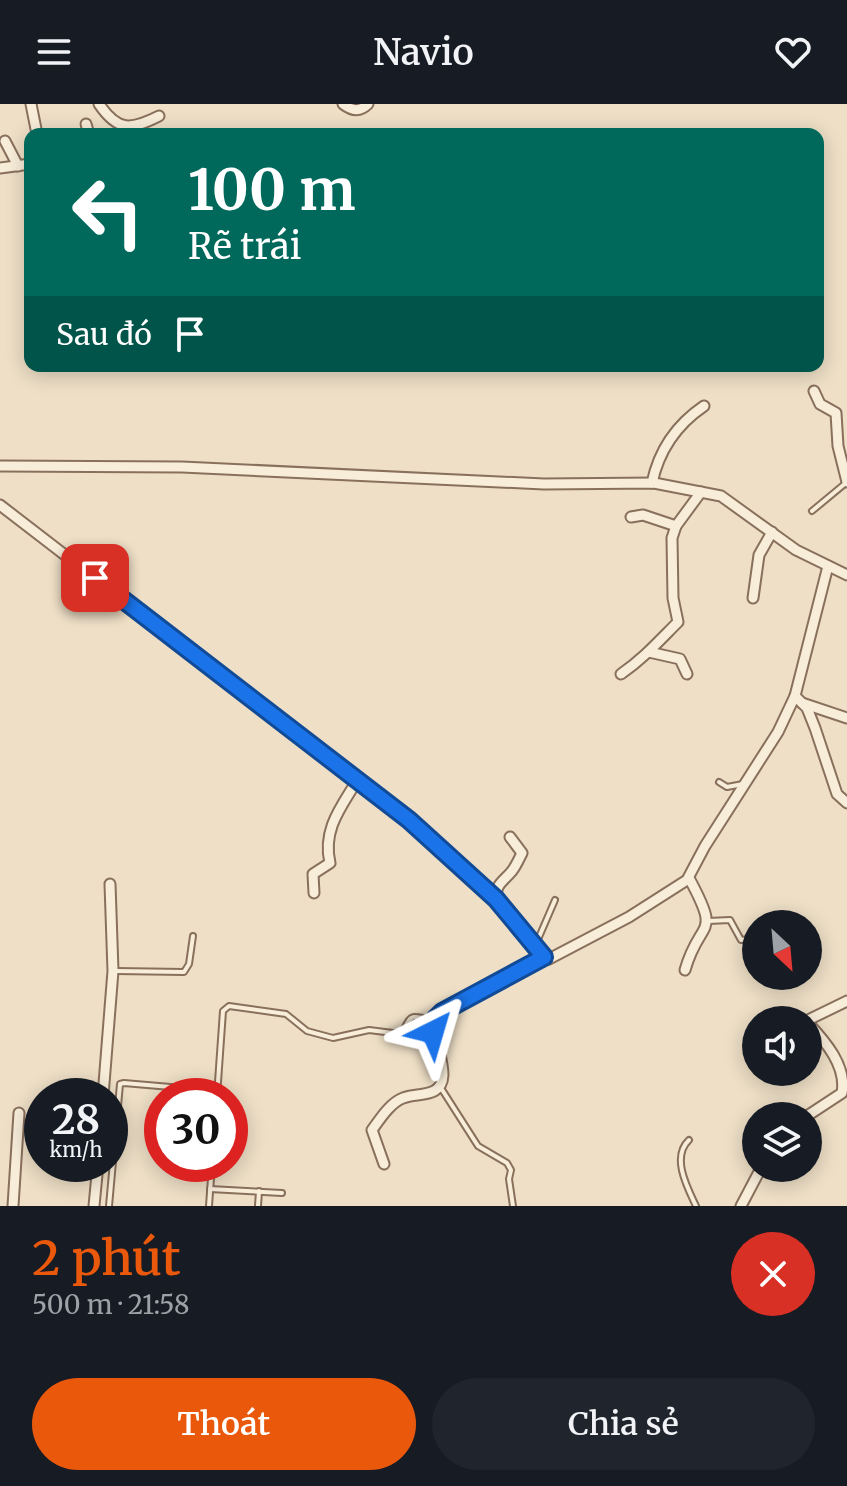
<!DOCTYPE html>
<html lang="vi">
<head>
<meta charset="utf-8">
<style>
  :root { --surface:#171b24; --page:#20242c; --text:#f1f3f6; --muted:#9ea1a6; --accent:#ea580c }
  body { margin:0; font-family:Merriweather,serif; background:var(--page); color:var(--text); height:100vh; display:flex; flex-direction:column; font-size:30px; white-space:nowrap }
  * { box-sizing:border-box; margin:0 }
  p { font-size:26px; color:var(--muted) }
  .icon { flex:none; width:44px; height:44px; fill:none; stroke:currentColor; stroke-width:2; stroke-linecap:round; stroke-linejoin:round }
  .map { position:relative; height:1102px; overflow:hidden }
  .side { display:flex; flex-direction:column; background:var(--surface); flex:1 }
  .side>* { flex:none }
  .top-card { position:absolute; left:24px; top:24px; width:800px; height:244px; border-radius:16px; box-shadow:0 4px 20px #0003; background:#00695c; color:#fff; overflow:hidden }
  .needle { width:52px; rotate:154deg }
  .tools { position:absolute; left:742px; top:806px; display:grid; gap:16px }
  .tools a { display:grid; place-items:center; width:80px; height:80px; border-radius:50%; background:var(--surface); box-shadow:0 4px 20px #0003; font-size:40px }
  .speed { position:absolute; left:24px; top:974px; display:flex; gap:16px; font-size:40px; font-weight:700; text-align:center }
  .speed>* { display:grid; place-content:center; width:104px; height:104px; border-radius:50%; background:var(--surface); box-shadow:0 4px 20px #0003; line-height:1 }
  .speed small { font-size:20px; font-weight:400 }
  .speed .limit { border:12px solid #d22; background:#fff; color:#111 }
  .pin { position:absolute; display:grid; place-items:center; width:68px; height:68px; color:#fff; margin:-34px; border-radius:16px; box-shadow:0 4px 12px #0006 }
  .me { position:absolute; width:88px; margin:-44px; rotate:40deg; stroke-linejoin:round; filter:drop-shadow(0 0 6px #0008) }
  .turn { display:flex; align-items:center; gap:28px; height:168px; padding:0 32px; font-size:36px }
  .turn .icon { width:104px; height:104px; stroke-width:2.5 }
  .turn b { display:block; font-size:56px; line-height:68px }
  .then { display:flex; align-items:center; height:76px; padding:0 32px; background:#0003; gap:16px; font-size:30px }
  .round { display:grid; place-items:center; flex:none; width:84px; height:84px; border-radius:42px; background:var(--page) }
  .headline { display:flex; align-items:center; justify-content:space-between; height:136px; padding:0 32px }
  h1 { font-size:48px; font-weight:600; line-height:60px; color:var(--accent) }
  .primary-button { display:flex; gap:16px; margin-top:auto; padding:16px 32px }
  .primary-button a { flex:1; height:92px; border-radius:48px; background:var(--accent); color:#fff; font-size:32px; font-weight:600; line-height:92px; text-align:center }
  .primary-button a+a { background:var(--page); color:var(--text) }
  header { display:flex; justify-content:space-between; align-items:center; height:104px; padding:0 32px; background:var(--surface); font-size:36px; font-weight:600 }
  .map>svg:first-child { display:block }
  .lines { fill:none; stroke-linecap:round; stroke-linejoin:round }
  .lane-casing { stroke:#89705c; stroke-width:8 }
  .street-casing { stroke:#89705c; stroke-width:13 }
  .lane { stroke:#f8edd9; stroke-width:4 }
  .street { stroke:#f8edd9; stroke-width:9 }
  .route-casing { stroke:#114b97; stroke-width:20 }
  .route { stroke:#1a73e8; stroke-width:14 }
</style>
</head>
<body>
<header><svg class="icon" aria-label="menu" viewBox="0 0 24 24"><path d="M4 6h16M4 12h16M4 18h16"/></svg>Navio<svg class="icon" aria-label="heart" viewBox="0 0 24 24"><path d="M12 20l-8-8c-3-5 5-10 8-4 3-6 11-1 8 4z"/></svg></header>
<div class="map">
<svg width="847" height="1102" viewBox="0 0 847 1102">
  <rect width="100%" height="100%" fill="#eedfc6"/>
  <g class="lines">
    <defs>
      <g id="lane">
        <polyline points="812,407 847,378"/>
        <polyline points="719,678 727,683 743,680"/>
        <polyline points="708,817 730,816 741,836 756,834"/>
        <polyline points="536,840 555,796"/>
        <polyline points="116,867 184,868 189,860 193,832"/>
        <polyline points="441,984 478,1042 507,1059 511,1066 509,1075 513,1102"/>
        <path d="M217,992L223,907L229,902L286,910L307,927L333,934L369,926L401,930C412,912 407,910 432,916"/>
        <path d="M689,1036C671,1053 687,1083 696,1102"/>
        <polyline points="210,1085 282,1089"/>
        <polyline points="109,1102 120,980 124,979 217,987"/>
        <polyline points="209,1102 212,1060"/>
        <polyline points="258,1102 259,1087"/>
      </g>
      <g id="street">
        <polyline points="31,0 37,30"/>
        <path d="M99,0C118,28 131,26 159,12"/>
        <path d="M343,0C352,7 360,8 368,0"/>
        <polyline points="86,20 89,30"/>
        <polyline points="5,37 18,62"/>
        <polyline points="0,64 30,60"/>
        <polyline points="814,287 820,300 836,309 838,342 847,378"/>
        <polyline points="0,362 182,363 544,380 654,379 721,392 796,446 847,471"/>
        <path d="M652,379C659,346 676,321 704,302"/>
        <polyline points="0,401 409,716 496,795 537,845 549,855 629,813 687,776 705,742 778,628 795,592 828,462"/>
        <polyline points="631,413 643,411 676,422"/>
        <polyline points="753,494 759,451 772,428"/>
        <polyline points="649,548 680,555 687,570"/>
        <path d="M621,570C643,555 659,537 678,518L673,494L672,434L676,422L701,388"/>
        <polyline points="795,592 807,604 815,624 837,690 847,699"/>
        <polyline points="802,599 847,614"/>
        <path d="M314,789L313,770L330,759C322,725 342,702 358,675"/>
        <path d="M496,795C495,780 504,777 512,767C516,762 519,755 522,749L510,733"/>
        <path d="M685,866C700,813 722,835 689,774"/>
        <polyline points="808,916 847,897"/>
        <polyline points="103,992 113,867 110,780"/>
        <path d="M807,1012L842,989C847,962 825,937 808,919"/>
        <path d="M384,1060L372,1026C380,1015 390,999 403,994C417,988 442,995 443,971C443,952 433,934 435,915L544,853"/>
        <polyline points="13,1102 19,1009"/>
        <polyline points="94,1102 98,1060"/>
        <polyline points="741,1102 761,1064"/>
      </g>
    </defs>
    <use href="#lane" class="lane-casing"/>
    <use href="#street" class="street-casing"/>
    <use href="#lane" class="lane"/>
    <use href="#street" class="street"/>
  </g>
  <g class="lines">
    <defs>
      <polyline id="route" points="95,474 409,716 496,795 544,853 442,908 435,915 433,928"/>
    </defs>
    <use href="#route" class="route-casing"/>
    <use href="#route" class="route"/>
  </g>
</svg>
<div class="tools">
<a><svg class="needle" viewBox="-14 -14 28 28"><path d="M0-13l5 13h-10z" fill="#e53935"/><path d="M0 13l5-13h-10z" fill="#9ea1a6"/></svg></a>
<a><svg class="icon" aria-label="sound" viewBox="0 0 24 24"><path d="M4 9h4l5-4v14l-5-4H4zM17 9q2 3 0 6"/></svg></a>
<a><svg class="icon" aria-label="layers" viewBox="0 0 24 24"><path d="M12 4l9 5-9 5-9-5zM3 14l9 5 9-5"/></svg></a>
</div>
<div class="speed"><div>28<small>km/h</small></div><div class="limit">30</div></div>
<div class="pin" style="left:95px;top:474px;background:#d93025"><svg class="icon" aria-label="arrive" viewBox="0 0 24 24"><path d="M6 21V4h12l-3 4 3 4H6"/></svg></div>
<svg class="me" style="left:433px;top:928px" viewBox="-20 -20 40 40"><path d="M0-17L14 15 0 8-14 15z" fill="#1a73e8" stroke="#fff" stroke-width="4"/></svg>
<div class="top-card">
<div class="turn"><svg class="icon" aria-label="left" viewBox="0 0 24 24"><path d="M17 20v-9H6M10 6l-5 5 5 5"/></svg><div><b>100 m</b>Rẽ trái</div></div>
<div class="then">Sau đó<svg class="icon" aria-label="arrive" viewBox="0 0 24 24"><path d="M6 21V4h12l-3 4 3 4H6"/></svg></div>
</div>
</div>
<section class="side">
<div class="headline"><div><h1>2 phút</h1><p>500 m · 21:58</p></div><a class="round" style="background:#d93025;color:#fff"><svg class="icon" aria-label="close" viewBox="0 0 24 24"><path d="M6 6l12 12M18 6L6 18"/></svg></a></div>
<div class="primary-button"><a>Thoát</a><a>Chia sẻ</a></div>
</section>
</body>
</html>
